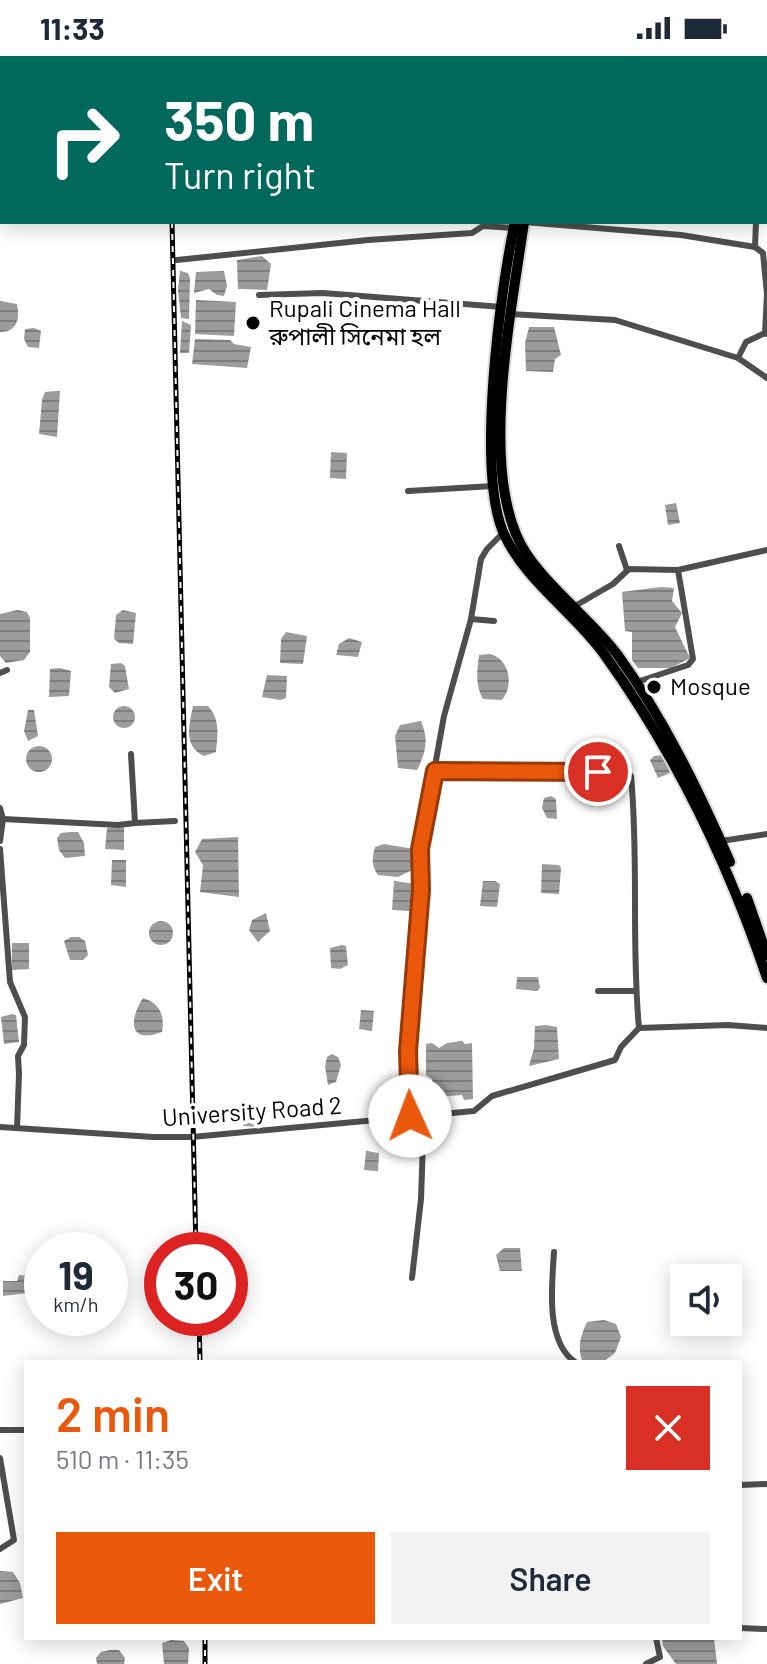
<!DOCTYPE html>
<html lang="en">
<head>
<meta charset="utf-8">
<style>
  :root { --surface:#fff; --page:#f2f2f3; --text:#1f2937; --muted:#747a83; --accent:#ea580c }
  body { margin:0; font-family:Barlow,"Noto Sans Bengali",sans-serif; background:var(--page); color:var(--text); height:100vh; display:flex; flex-direction:column; font-size:30px; white-space:nowrap }
  * { box-sizing:border-box; margin:0 }
  p { font-size:26px; color:var(--muted) }
  .icon { flex:none; width:44px; height:44px; fill:none; stroke:currentColor; stroke-width:2; stroke-linecap:round; stroke-linejoin:round }
  .map { position:relative; flex:1; overflow:hidden }
  .drawer { position:absolute; left:24px; top:1304px; width:718px; height:280px; display:flex; flex-direction:column; background:var(--surface); border-radius:0px; box-shadow:0 4px 20px #0003 }
  .drawer>* { flex:none }
  .guide { position:absolute; left:0px; top:0px; width:768px; height:168px; box-shadow:0 4px 20px #0003; background:#00695c; color:#fff; overflow:hidden }
  .fabs { position:absolute; left:670px; top:1208px; display:grid; gap:16px }
  .fabs a { display:grid; place-items:center; width:72px; height:72px; border-radius:0px; background:var(--surface); box-shadow:0 4px 20px #0003; font-size:40px }
  .speed { position:absolute; left:24px; top:1176px; display:flex; gap:16px; font-size:40px; font-weight:700; text-align:center }
  .speed>* { display:grid; place-content:center; width:104px; height:104px; border-radius:50%; background:var(--surface); box-shadow:0 4px 20px #0003; line-height:1 }
  .speed small { font-size:20px; font-weight:400 }
  .speed .limit { border:12px solid #d22; background:#fff; color:#111 }
  .pin { position:absolute; display:grid; place-items:center; width:68px; height:68px; color:#fff; margin:-34px; border:4px solid #fff; border-radius:50%; box-shadow:0 2px 8px #0007 }
  .me { position:absolute; width:88px; margin:-44px; rotate:358deg; stroke-linejoin:round; filter:drop-shadow(0 0 6px #0008) }
  .turn { display:flex; align-items:center; gap:28px; height:168px; padding:0 32px; font-size:36px }
  .turn .icon { width:104px; height:104px; stroke-width:2.5 }
  .turn b { display:block; font-size:56px; line-height:68px }
  .round { display:grid; place-items:center; flex:none; width:84px; height:84px; border-radius:0px; background:var(--page) }
  .head { display:flex; align-items:center; justify-content:space-between; height:136px; padding:0 32px }
  h1 { font-size:48px; font-weight:600; line-height:60px; color:var(--accent) }
  .primary-button { display:flex; gap:16px; margin-top:auto; padding:16px 32px }
  .primary-button a { flex:1; height:92px; border-radius:0px; background:var(--accent); color:#fff; font-size:32px; font-weight:600; line-height:92px; text-align:center }
  .primary-button a+a { background:var(--page); color:var(--text) }
  .status { display:flex; justify-content:space-between; align-items:center; height:56px; padding:0 40px; background:var(--surface); direction:ltr }
  .status svg { height:22px; fill:currentColor }
  .map>svg:first-child { display:block }
  .water { fill:url(#water-rules) }
  .lines { fill:none; stroke-linecap:round; stroke-linejoin:round }
  .highway-casing { stroke:#dbdbdb; stroke-width:14 }
  .street { stroke:#4e4e4e; stroke-width:6 }
  .highway { stroke:#000; stroke-width:10 }
  .rail-casing { stroke:#000; stroke-width:5 }
  .rail { stroke:#fff; stroke-width:2; stroke-dasharray:6; stroke-linecap:butt }
  .route-casing { stroke:#983908; stroke-width:20 }
  .route { stroke:#ea580c; stroke-width:14 }
  .poi-dot { fill:#000; stroke:#fff; stroke-width:3 }
  .labels { text-anchor:middle; stroke-width:8; stroke-linejoin:round; paint-order:stroke }
  .poi-label { font-size:24px; fill:#000; stroke:#fff; text-anchor:start }
  .street-label { font-size:24px; fill:#000; stroke:#fff }
</style>
</head>
<body>
<div class="status"><b>11:33</b><svg viewBox="0 0 49 12"><path d="M0 12V9h3v3zM5 12V6h3v6zM10 12V3h3v9zM15 12V0h3v12zM26 1h20v11H26zM47 4h2v5h-2z"/></svg></div>
<div class="map">
<svg width="767" height="1608" viewBox="0 0 767 1608">
  <defs>
    <pattern id="water-rules" width="6" height="5" patternUnits="userSpaceOnUse" patternTransform="scale(2)"><rect width="6" height="5" fill="#9c9c9c"/><path d="M0 2.5h6" fill="none" stroke="#7d7d7d"/></pattern>
  </defs>
  <rect width="100%" height="100%" fill="#fff"/>
  <g class="water">
    <polygon points="262,200 271,208 267,234 238,233 237,204"/>
    <polygon points="180,215 188,217 190,222 189,263 181,262 178,234"/>
    <polygon points="224,215 227,230 224,240 217,239 209,233 194,237 196,216"/>
    <polygon points="196,244 236,246 234,280 195,278"/>
    <path d="M0,245L17,248C20,263 17,276 0,276Z"/>
    <polygon points="182,265 191,269 189,297 180,297"/>
    <polygon points="529,271 554,271 561,299 555,303 553,316 526,315 525,287"/>
    <polygon points="34,272 41,275 39,292 28,291 24,283 25,273"/>
    <polygon points="195,283 230,284 234,288 251,291 247,312 192,308"/>
    <polygon points="60,335 57,381 39,378 42,344 45,336"/>
    <polygon points="331,396 347,397 346,423 330,422"/>
    <polygon points="676,447 680,467 668,469 665,449"/>
    <polygon points="661,531 674,532 672,545 682,557 675,571 690,602 671,612 638,612 632,604 632,576 625,575 622,536"/>
    <polygon points="18,554 27,556 30,562 30,596 24,604 6,607 0,600 0,558"/>
    <polygon points="123,554 136,557 133,588 119,587 114,583 116,559"/>
    <polygon points="286,576 307,580 303,608 280,607 281,583"/>
    <polygon points="349,582 362,586 358,601 336,599 339,588"/>
    <path d="M490,598C510,603 514,630 502,644L483,643C475,629 477,615 479,599Z"/>
    <polygon points="121,607 125,610 129,633 115,637 109,631 111,608"/>
    <polygon points="60,612 71,615 69,640 49,641 50,613"/>
    <polygon points="267,619 287,620 286,642 280,644 262,641"/>
    <circle cx="124" cy="661" r="11"/>
    <path d="M193,650H208C220,663 218,678 216,696L204,700C183,690 189,670 193,650Z"/>
    <polygon points="28,654 34,654 38,680 28,685 24,675"/>
    <path d="M421,665C429,684 426,696 417,714L398,712L395,680L400,669Z"/>
    <circle cx="39" cy="703" r="13"/>
    <polygon points="663,699 670,717 658,722 650,704 654,700"/>
    <polygon points="551,740 556,743 557,763 547,762 542,752 544,742"/>
    <polygon points="124,771 124,794 105,793 107,772"/>
    <polygon points="70,776 78,776 84,787 85,800 65,802 59,794 57,782 61,777"/>
    <polygon points="238,781 239,841 200,836 203,809 195,796 202,783"/>
    <path d="M384,788L414,793V813L398,821L378,819C371,809 372,802 375,791Z"/>
    <polygon points="112,804 126,804 126,831 111,829"/>
    <polygon points="542,808 559,809 561,812 559,838 541,837"/>
    <polygon points="394,825 416,828 413,855 392,854"/>
    <polygon points="483,825 495,825 500,828 497,851 480,850"/>
    <polygon points="266,857 270,875 258,886 249,874 252,864"/>
    <circle cx="161" cy="877" r="12"/>
    <polygon points="71,881 79,881 85,885 88,899 83,904 70,904 64,885"/>
    <polygon points="12,887 29,887 29,913 12,914"/>
    <polygon points="342,889 346,890 348,909 340,913 331,912 330,892"/>
    <polygon points="517,921 538,921 540,932 537,935 516,933"/>
    <path d="M143,942C160,947 165,960 162,976C128,989 129,963 143,942Z"/>
    <polygon points="361,954 374,955 372,975 359,973"/>
    <polygon points="12,958 16,959 19,986 4,988 1,961"/>
    <polygon points="546,969 557,971 559,1003 529,1010 534,992 535,970"/>
    <polygon points="462,985 465,988 472,987 473,1043 464,1044 462,1039 438,1041 438,1033 432,1032 432,1023 426,1019 426,988 432,987 439,992 447,987"/>
    <polygon points="332,998 338,1001 341,1009 336,1026 328,1029 325,1010 327,1001"/>
    <polygon points="246,1050 260,1051 258,1071 243,1070"/>
    <polygon points="366,1095 379,1097 378,1115 364,1114"/>
    <polygon points="504,1192 520,1192 522,1215 500,1215 496,1199"/>
    <polygon points="19,1219 30,1220 28,1237 3,1240 3,1225 17,1225"/>
    <path d="M604,1264L616,1268L621,1281L615,1297L603,1306L582,1304C577,1291 581,1279 587,1266Z"/>
    <polygon points="0,1515 13,1516 20,1527 23,1542 0,1548"/>
    <polygon points="662,1582 714,1582 717,1608 676,1608 663,1590"/>
    <polygon points="171,1584 184,1585 189,1592 188,1608 164,1608 162,1587"/>
    <polygon points="110,1594 119,1594 125,1602 124,1608 97,1608 96,1602 101,1596"/>
  </g>
  <g class="lines">
    <defs>
      <g id="highway">
        <polyline points="532,2 532,0"/>
        <polyline points="541,2 541,0"/>
        <path d="M515,166C500,235 476,416 504,478C526,526 574,556 604,598C676,698 728,806 767,922"/>
        <path d="M524,166C512,252 482,398 516,478C533,521 589,560 617,598C664,663 698,733 730,806"/>
        <polyline points="747,842 767,899"/>
      </g>
    </defs>
    <use href="#highway" class="highway-casing"/>
    <g class="street">
      <polyline points="130,2 134,0"/>
      <polyline points="0,40 2,42"/>
      <polyline points="766,152 767,152"/>
      <polyline points="524,166 681,179 755,191 763,197 767,238 765,277"/>
      <polyline points="755,191 756,166"/>
      <polyline points="177,204 368,184 472,177 483,170 514,172"/>
      <polyline points="259,239 323,237 502,251"/>
      <polyline points="510,258 615,264 738,302 746,286 765,277 767,278"/>
      <polyline points="738,302 767,322"/>
      <polyline points="408,435 493,430"/>
      <polyline points="619,490 627,514"/>
      <polyline points="575,550 613,528 629,513 678,514 767,494"/>
      <polyline points="471,563 494,565"/>
      <polyline points="0,617 7,614"/>
      <polyline points="637,626 688,609 693,603 678,514"/>
      <path d="M435,715L515,717L625,715L631,720C639,804 631,888 639,972"/>
      <polyline points="0,752 3,763 0,785"/>
      <polyline points="3,763 118,769 135,767 131,698"/>
      <polyline points="135,767 175,765"/>
      <polyline points="721,785 767,778"/>
      <polyline points="0,793 10,926 25,961 24,989 18,1000 19,1018 17,1072"/>
      <polyline points="598,935 635,935"/>
      <polyline points="410,1060 408,995 421,834 420,793 444,660 471,563 481,503 487,493 503,477"/>
      <polyline points="0,1071 153,1081 192,1081 474,1055 492,1040 615,1004 621,991 639,972 728,969 767,972"/>
      <path d="M554,1196C552,1229 545,1285 575,1306"/>
      <polyline points="412,1222 421,1143 424,1058"/>
      <polyline points="0,1374 26,1374"/>
      <polyline points="0,1402 14,1484 0,1493"/>
      <polyline points="740,1429 767,1428"/>
      <polyline points="740,1572 767,1573"/>
      <polyline points="646,1608 660,1601 656,1582"/>
    </g>
    <use href="#highway" class="highway"/>
    <defs>
      <g id="rail">
        <polyline points="168,0 168,2"/>
        <polyline points="172,166 196,1194"/>
        <polyline points="199,1262 200,1306"/>
        <polyline points="205,1582 205,1608"/>
      </g>
    </defs>
    <use href="#rail" class="rail-casing"/>
    <use href="#rail" class="rail"/>
  </g>
  <g class="lines">
    <defs>
      <polyline id="route" points="410,1060 408,995 421,834 420,793 435,715 598,716"/>
    </defs>
    <use href="#route" class="route-casing"/>
    <use href="#route" class="route"/>
  </g>
  <g class="poi-dot">
    <circle cx="253" cy="267" r="8"/>
    <circle cx="654" cy="631" r="8"/>
  </g>
  <g class="labels">
    <g class="poi-label">
      <text x="269" y="261">Rupali Cinema Hall<tspan x="269" dy="28">রুপালী সিনেমা হল</tspan></text>
      <text x="670" y="639">Mosque</text>
    </g>
    <g class="street-label">
      <text transform="translate(252 1056) rotate(-4)" y="8">University Road 2</text>
    </g>
  </g>
</svg>
<div class="fabs">
<a><svg class="icon" aria-label="sound" viewBox="0 0 24 24"><path d="M4 9h4l5-4v14l-5-4H4zM17 9q2 3 0 6"/></svg></a>
</div>
<div class="speed"><div>19<small>km/h</small></div><div class="limit">30</div></div>
<div class="pin" style="left:598px;top:716px;background:#d93025"><svg class="icon" aria-label="arrive" viewBox="0 0 24 24"><path d="M6 21V4h12l-3 4 3 4H6"/></svg></div>
<svg class="me" style="left:410px;top:1060px" viewBox="-20 -20 40 40"><circle r="19" fill="#fff"/><path d="M0-13L10 11 0 6-10 11z" fill="#ea580c"/></svg>
<div class="guide">
<div class="turn"><svg class="icon" aria-label="right" viewBox="0 0 24 24"><path d="M7 20v-9h11M14 6l5 5-5 5"/></svg><div><b>350 m</b>Turn right</div></div>
</div>
<section class="drawer">
<div class="head"><div><h1>2 min</h1><p>510 m · 11:35</p></div><a class="round" style="background:#d93025;color:#fff"><svg class="icon" aria-label="close" viewBox="0 0 24 24"><path d="M6 6l12 12M18 6L6 18"/></svg></a></div>
<div class="primary-button"><a>Exit</a><a>Share</a></div>
</section>
</div>
</body>
</html>
